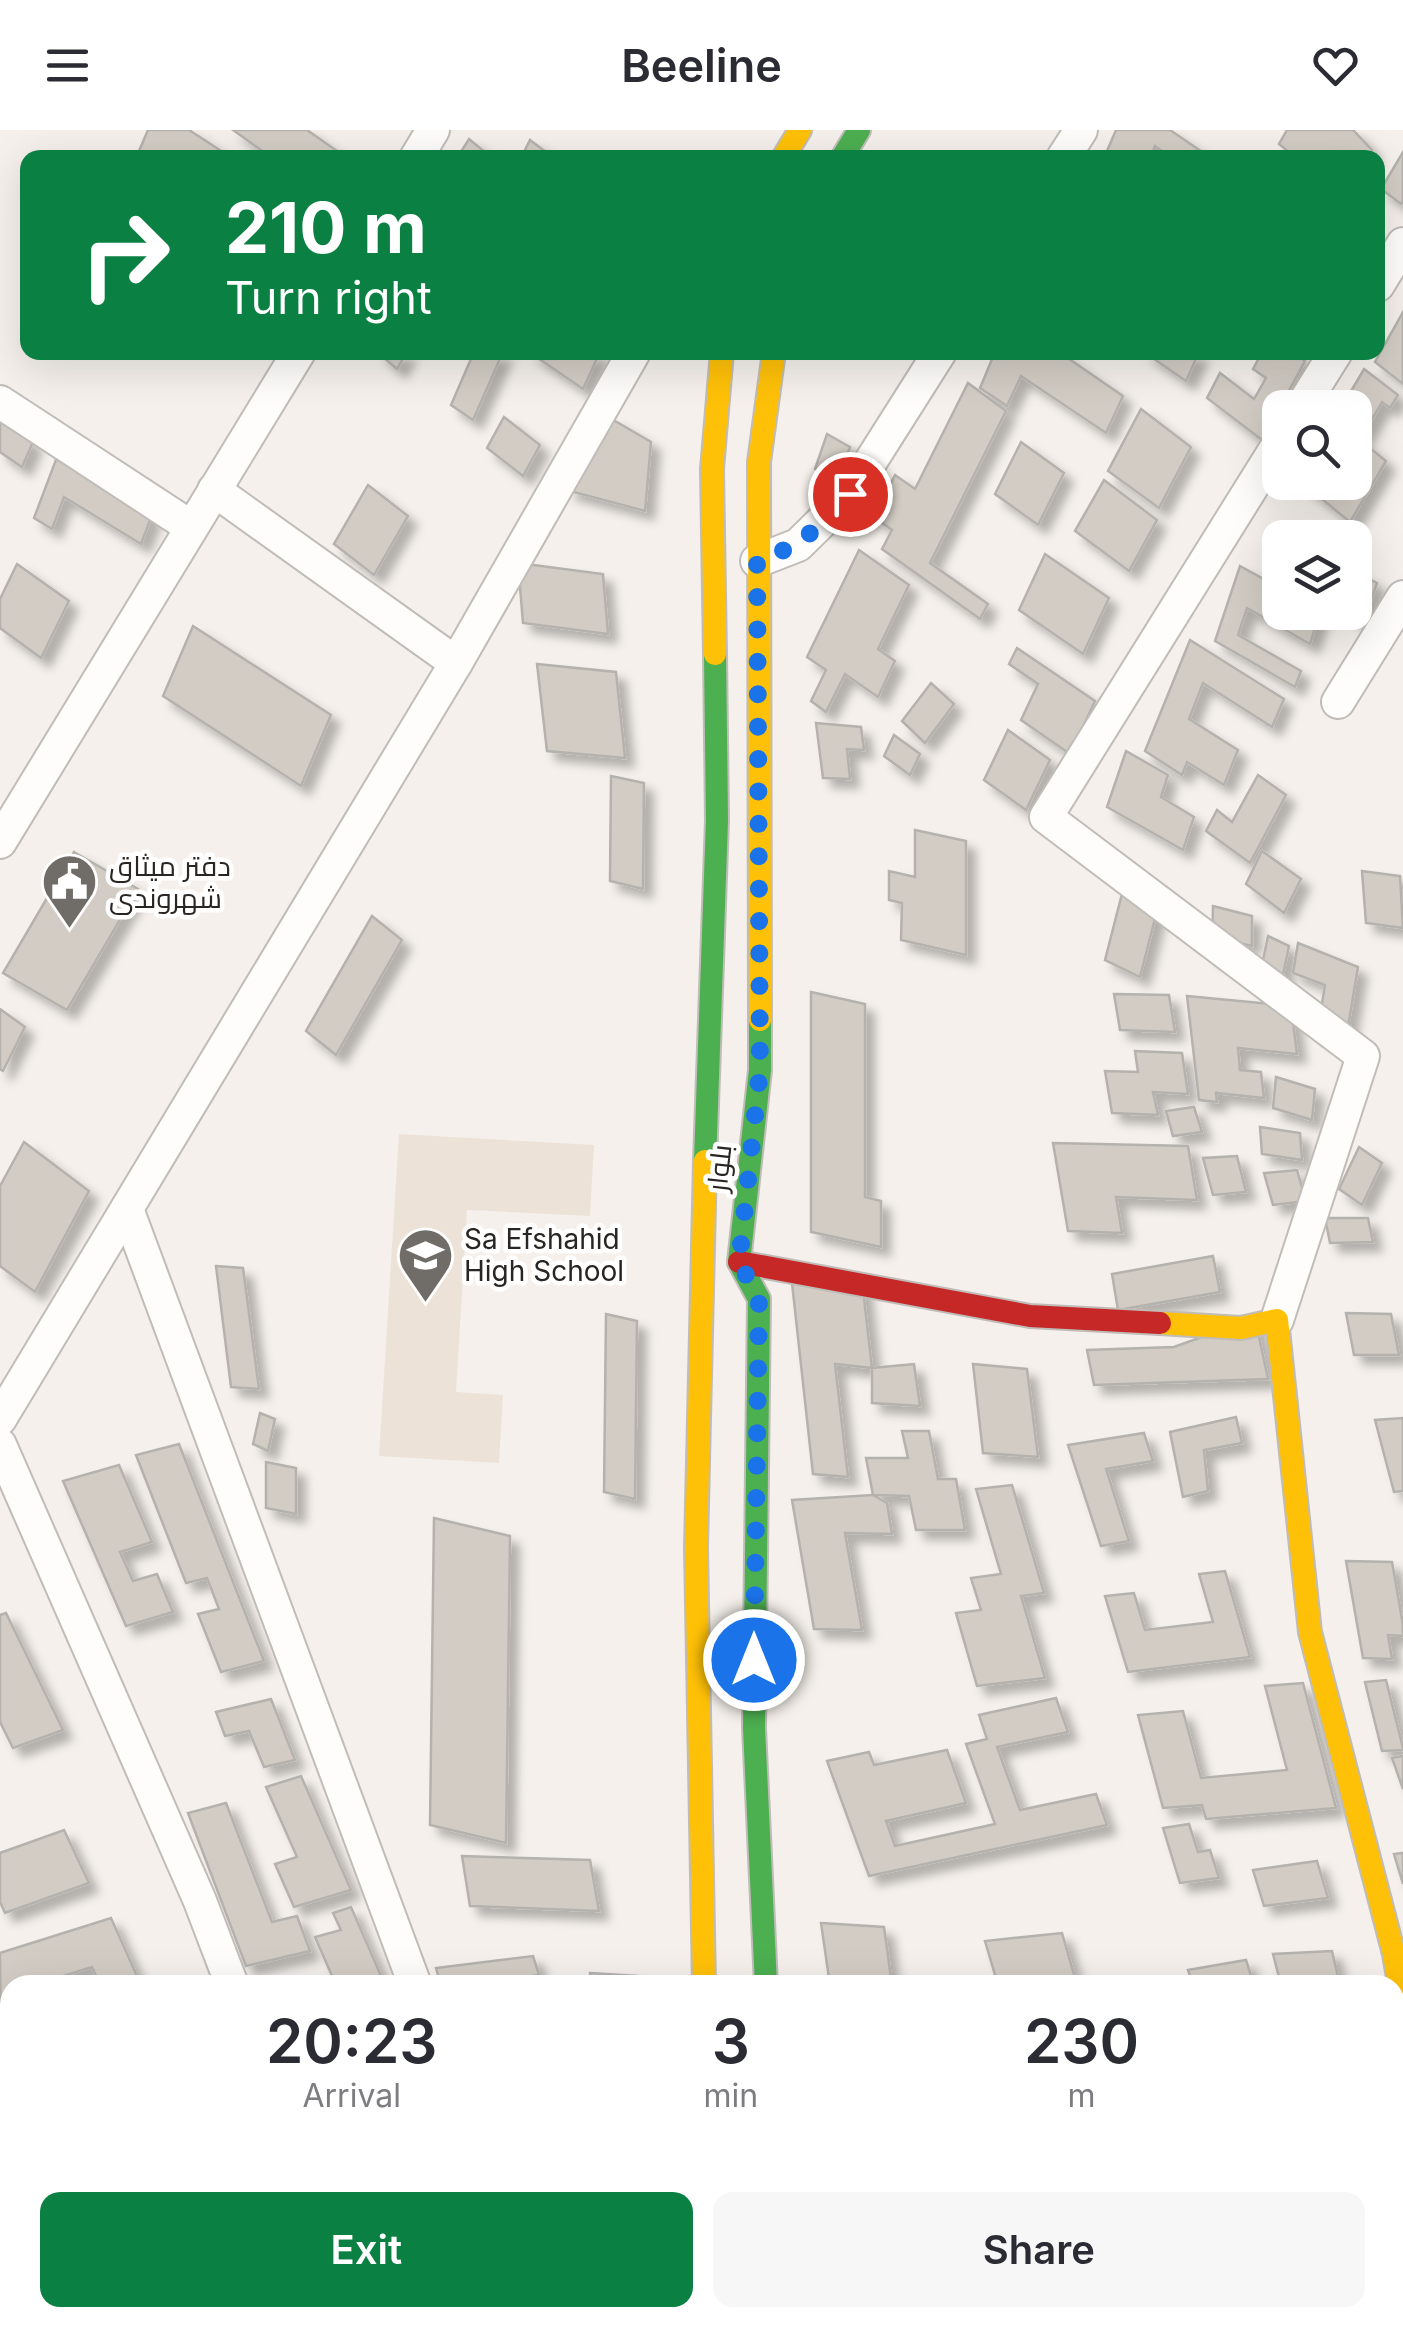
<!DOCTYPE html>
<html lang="en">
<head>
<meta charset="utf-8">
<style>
  :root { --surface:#fff; --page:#f7f7f7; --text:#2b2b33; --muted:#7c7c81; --accent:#0b8043 }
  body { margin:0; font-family:Inter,Cairo,sans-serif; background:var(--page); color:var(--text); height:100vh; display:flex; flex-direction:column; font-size:38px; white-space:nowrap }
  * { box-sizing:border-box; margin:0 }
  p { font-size:32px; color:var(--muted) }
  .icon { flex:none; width:55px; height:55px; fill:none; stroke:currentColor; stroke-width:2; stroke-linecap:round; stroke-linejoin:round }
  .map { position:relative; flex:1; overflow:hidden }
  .sheet { position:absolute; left:0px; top:1845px; width:1405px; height:352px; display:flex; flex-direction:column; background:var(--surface); border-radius:30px 30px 0 0; box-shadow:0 10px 40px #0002 }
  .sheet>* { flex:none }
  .banner { position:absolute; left:20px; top:20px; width:1365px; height:210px; border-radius:20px; box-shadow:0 10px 40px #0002; background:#0b8043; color:#fff; overflow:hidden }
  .controls { position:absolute; left:1262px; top:260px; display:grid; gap:20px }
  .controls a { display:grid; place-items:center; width:110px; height:110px; border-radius:20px; background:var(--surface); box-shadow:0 10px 40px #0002; font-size:50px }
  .pin { position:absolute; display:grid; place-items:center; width:85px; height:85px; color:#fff; margin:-42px; border:5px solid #fff; border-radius:50%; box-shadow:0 2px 10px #0007 }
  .me { position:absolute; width:110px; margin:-55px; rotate:0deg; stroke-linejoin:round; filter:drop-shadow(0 0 8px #0008) }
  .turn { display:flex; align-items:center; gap:35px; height:210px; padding:0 40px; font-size:45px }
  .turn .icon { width:130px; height:130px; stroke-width:2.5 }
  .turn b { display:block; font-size:70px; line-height:85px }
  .eta { display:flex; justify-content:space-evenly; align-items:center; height:170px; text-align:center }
  .eta b { font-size:60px; font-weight:600; line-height:70px }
  .action { display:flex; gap:20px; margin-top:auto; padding:20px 40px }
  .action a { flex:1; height:115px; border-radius:20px; background:var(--accent); color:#fff; font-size:40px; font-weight:600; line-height:115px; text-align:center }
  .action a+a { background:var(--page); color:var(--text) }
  header { display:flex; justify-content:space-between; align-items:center; height:130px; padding:0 40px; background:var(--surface); font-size:45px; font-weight:600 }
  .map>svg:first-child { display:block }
  .built { fill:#ede2d8 }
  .building { fill:#d2ccc4; stroke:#b5b2ae; stroke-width:2.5; filter:url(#shadow) }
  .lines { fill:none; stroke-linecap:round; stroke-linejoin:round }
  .street-casing { stroke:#c0bcb8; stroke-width:36 }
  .fast-casing { stroke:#c0bcb8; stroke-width:26 }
  .slow-casing { stroke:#c0bcb8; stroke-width:26 }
  .jam-casing { stroke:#c0bcb8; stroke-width:26 }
  .street { stroke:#fefdfc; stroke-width:32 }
  .fast { stroke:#4caf50; stroke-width:22 }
  .slow { stroke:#ffc107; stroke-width:22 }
  .jam { stroke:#c62828; stroke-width:22 }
  .route { stroke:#1a73e8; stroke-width:18; stroke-dasharray:0 32.4 }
  .labels { text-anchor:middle; stroke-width:9; stroke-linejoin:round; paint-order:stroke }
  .poi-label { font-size:28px; fill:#292522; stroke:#fff; text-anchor:start }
  .street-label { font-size:28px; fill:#292522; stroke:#fff }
</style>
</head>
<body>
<header><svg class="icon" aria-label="menu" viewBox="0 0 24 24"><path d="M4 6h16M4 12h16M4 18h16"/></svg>Beeline<svg class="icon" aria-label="heart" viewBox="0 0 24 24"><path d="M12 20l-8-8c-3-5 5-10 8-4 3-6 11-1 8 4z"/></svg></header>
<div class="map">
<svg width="1403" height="2197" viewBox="0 0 1403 2197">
  <defs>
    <filter id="shadow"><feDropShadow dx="9" dy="9" stdDeviation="5" flood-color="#0004"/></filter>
  </defs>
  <rect width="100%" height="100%" fill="#f5f0eb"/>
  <polygon class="built" points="399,1004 594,1015 590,1086 467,1080 456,1262 503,1265 499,1333 379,1326"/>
  <g class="building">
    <polygon points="148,0 189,0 232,28 136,28"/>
    <polygon points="233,0 307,0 347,28 272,28"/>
    <polygon points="1116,0 1170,0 1211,28 1171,28 1155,16 1150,28 1104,28"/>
    <polygon points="1287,0 1353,0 1372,20 1368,28 1296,28 1279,14"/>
    <polygon points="469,9 491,27 491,28 457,28"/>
    <polygon points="530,10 554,28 521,28"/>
    <polygon points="1403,22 1403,71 1401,74 1381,59"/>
    <polygon points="1403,182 1403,254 1375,232"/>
    <polygon points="377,222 407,222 397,239"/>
    <polygon points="474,222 503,222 473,290 451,275"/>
    <polygon points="529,222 600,222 583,259"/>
    <polygon points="1059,222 1123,266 1106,303 1021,246 1007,276 980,258 995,222"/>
    <polygon points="1144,222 1199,222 1186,251"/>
    <polygon points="1262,222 1293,222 1305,231 1262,310 1207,268 1220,243 1254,269 1266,248 1253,239"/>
    <polygon points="1364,239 1398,265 1390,278 1382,272 1360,310 1386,331 1350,392 1301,352 1355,352 1355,278 1341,278"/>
    <polygon points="968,253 1006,281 930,433 988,474 980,489 882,419 892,400 874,387 895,345 915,359"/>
    <polygon points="1141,279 1191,317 1159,378 1108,341"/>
    <polygon points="504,287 540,315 523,346 487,318"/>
    <polygon points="610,288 651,312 645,381 566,360"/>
    <polygon points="0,290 33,312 22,337 0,322"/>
    <polygon points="827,304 850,317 838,352 815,339"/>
    <polygon points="1021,312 1064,343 1038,395 995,364"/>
    <polygon points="57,327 152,385 141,414 64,367 52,399 34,388"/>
    <polygon points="1104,350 1157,390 1129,441 1075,401"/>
    <polygon points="368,355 408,386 374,445 334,414"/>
    <polygon points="859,420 909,455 878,519 895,531 878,567 845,544 826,582 811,571 826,540 807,527"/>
    <polygon points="1045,424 1109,468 1083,524 1019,480"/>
    <polygon points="518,433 603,444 608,504 523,493"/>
    <polygon points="17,434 69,471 41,528 0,498 0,469"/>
    <polygon points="1240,436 1280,458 1280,482 1320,482 1310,514 1247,478 1238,505 1301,541 1295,557 1215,511"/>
    <polygon points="1355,441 1377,453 1363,494 1343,482 1355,482"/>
    <polygon points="193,496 331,585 301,656 163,566"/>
    <polygon points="1190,510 1284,569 1272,597 1203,553 1189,589 1238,620 1224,655 1187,632 1182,645 1145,621"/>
    <polygon points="1017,518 1095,571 1070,624 1021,590 1038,554 1009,534"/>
    <polygon points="537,534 616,542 625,628 547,621"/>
    <polygon points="931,553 954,574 925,613 902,591"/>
    <polygon points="816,593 861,597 864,620 847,619 850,649 823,648"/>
    <polygon points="1008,600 1050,630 1026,680 984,650"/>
    <polygon points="894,605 920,624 910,645 884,626"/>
    <polygon points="1126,621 1168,645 1161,667 1194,687 1183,720 1107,677"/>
    <polygon points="1258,645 1286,665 1250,733 1206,701 1217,680 1232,692"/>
    <polygon points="611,646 644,653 643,759 610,751"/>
    <polygon points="915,700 966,711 966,825 901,810 902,773 889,770 889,741 915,747"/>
    <polygon points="1262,721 1301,749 1284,783 1246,754"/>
    <polygon points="74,722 138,759 67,880 3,843"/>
    <polygon points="1362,741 1400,746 1403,798 1366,793"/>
    <polygon points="1126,748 1161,765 1140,847 1105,830"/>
    <polygon points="1213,776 1252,786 1252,816 1232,811 1212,827"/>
    <polygon points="372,786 402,810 336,925 306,901"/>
    <polygon points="1268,806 1289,816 1279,864 1258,854"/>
    <polygon points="1298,813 1358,837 1347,903 1319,892 1325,855 1293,843"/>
    <polygon points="811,862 865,874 865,1067 881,1071 881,1117 811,1102"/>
    <polygon points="1114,864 1169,865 1175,902 1120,900"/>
    <polygon points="1187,866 1291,876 1297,924 1238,918 1240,940 1261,942 1264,968 1216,963 1217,972 1199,970"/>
    <polygon points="0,879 25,897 3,941 0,939"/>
    <polygon points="1135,921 1182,923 1188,964 1153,962 1158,985 1112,983 1105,941 1138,942"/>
    <polygon points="1276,947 1315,959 1312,990 1273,978"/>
    <polygon points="1194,977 1202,1002 1173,1006 1166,981"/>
    <polygon points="1260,997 1300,1003 1302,1030 1262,1024"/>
    <polygon points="24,1012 89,1061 35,1162 0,1136 0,1056"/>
    <polygon points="1053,1013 1188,1016 1197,1070 1116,1067 1122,1103 1068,1101"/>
    <polygon points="1359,1017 1382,1033 1362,1075 1339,1059"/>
    <polygon points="1237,1026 1246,1062 1213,1065 1203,1028"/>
    <polygon points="1297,1040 1306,1071 1273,1075 1264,1043"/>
    <polygon points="1325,1088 1368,1088 1373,1112 1330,1113"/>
    <polygon points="1213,1126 1220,1162 1118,1180 1112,1144"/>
    <polygon points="216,1136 243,1138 259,1259 231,1257"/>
    <polygon points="791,1144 862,1151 872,1238 835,1234 848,1347 813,1344"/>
    <polygon points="1346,1183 1391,1184 1399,1225 1354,1225"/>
    <polygon points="606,1184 637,1191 635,1369 604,1362"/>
    <polygon points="1255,1188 1268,1249 1094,1255 1087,1220 1174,1217"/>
    <polygon points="914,1234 920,1276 872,1273 872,1238"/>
    <polygon points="973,1234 1027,1239 1038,1327 983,1323"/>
    <polygon points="260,1283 275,1289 268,1321 253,1314"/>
    <polygon points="1236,1287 1242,1313 1204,1320 1208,1361 1183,1367 1170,1302"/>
    <polygon points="1403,1288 1403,1361 1394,1362 1375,1290"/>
    <polygon points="902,1301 929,1301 938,1349 956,1349 965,1400 916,1400 909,1366 873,1365 866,1328 908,1328"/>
    <polygon points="1144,1303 1153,1331 1106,1339 1129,1411 1101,1416 1068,1315"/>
    <polygon points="179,1314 264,1531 221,1542 198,1484 219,1479 207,1448 186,1453 136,1325"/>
    <polygon points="266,1332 296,1338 296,1384 266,1378"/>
    <polygon points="119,1335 152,1412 120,1422 133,1451 157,1444 173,1482 126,1496 63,1351"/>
    <polygon points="1012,1355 1044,1463 1021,1466 1045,1548 977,1556 956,1483 981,1480 971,1448 1001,1444 976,1359"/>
    <polygon points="873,1365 887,1373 892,1404 845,1403 862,1500 814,1499 792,1370"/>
    <polygon points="434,1388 510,1406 506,1713 430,1695"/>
    <polygon points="1346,1431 1392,1432 1403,1495 1403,1506 1388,1505 1392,1529 1363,1528"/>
    <polygon points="1225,1441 1250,1527 1128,1542 1105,1466 1134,1463 1145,1500 1213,1492 1199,1444"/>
    <polygon points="6,1483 63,1600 13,1618 0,1592 0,1485"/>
    <polygon points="1386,1550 1403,1618 1403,1620 1382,1621 1365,1552"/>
    <polygon points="1303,1553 1336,1678 1206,1689 1202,1675 1163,1678 1138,1585 1183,1581 1201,1648 1287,1640 1265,1556"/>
    <polygon points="1056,1568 1068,1602 997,1617 1020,1680 1096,1664 1107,1695 869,1746 827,1631 869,1622 874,1635 947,1620 966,1673 886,1691 895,1716 995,1694 966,1614 987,1609 979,1585"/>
    <polygon points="271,1569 295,1630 264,1637 249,1601 225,1606 216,1582"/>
    <polygon points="1403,1626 1403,1659 1392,1628"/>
    <polygon points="301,1646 351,1760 294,1777 275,1734 297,1727 266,1657"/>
    <polygon points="226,1673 272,1792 297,1786 310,1821 246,1836 188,1683"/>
    <polygon points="1189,1694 1198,1722 1210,1720 1219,1748 1180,1753 1163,1698"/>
    <polygon points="64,1700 89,1753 5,1783 0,1772 0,1723"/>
    <polygon points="1403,1723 1403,1754 1394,1724"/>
    <polygon points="462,1726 590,1730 599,1781 470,1776"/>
    <polygon points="1317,1731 1328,1768 1264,1776 1253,1740"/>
    <polygon points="351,1777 385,1855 364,1855 361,1848 336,1855 315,1807 341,1800 333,1783"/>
    <polygon points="111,1788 141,1855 100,1855 92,1837 35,1855 10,1855 10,1917 1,1920 0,1823"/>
    <polygon points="821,1793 884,1797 892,1855 830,1855"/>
    <polygon points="1062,1803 1077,1855 998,1855 985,1811"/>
    <polygon points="1332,1821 1340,1855 1281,1855 1273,1824"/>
    <polygon points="533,1826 539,1845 471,1855 441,1855 436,1838"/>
    <polygon points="1246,1830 1254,1855 1193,1855 1188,1840"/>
    <polygon points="590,1843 638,1846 640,1855 591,1855"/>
    <polygon points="1395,2055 1403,2103 1403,2139 1395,2139"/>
    <polygon points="97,2188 237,2188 241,2197 101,2197"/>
    <polygon points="642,2188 686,2188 688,2197 642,2197"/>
    <polygon points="967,2188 1072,2188 1074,2197 970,2197"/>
    <polygon points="1288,2188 1370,2188 1371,2197 1289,2197"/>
  </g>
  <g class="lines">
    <defs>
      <g id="street">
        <polyline points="416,28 433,0"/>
        <polyline points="1063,28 1081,0"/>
        <polyline points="1378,155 1403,114"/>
        <polyline points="0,272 191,397"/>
        <polyline points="1301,278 1336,222"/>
        <polyline points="214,360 456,533"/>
        <polyline points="757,431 798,415 850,364 940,222"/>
        <polyline points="1338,572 1403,467"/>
        <polyline points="0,712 299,222"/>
        <polyline points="127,1079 415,1855"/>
        <polyline points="1277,1190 1363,926 1046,687 1280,312"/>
        <polyline points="0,1289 456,533 634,222"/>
        <polyline points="0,1315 200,1771 232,1855"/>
        <polyline points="0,1990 10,2020"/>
        <polyline points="0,2185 10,2181"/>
        <polyline points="66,2188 70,2197"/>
        <polyline points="359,2188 363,2197"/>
        <polyline points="537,2188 541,2197"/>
      </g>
      <g id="fast">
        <polyline points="842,28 859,0"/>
        <polyline points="760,890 760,940 739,1132 759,1169 754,1598 766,1855"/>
        <polyline points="705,1031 717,690 715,524"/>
      </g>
      <g id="slow">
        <polyline points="783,28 800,0"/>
        <polyline points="715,524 712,339 722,222"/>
        <polyline points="760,890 759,332 774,222"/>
        <polyline points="1160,1193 1241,1198 1277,1190 1310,1502 1394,1824 1403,1876"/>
        <polyline points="704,1855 696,1418 705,1031"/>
        <polyline points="813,2188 814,2197"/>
      </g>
      <g id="jam">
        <polyline points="739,1132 1030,1186 1160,1193"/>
        <polyline points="763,2188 765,2197"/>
      </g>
    </defs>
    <use href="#street" class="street-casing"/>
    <use href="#fast" class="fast-casing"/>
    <use href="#slow" class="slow-casing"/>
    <use href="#jam" class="jam-casing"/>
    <use href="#street" class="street"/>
    <use href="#fast" class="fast"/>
    <use href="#slow" class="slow"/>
    <use href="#jam" class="jam"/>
  </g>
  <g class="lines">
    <polyline class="route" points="754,1530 759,1169 739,1132 760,940 757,430 798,415 850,364"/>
  </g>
  <defs>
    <symbol id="civic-pin" viewBox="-11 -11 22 30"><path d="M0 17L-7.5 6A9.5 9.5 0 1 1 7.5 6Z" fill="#706c68" stroke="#fff"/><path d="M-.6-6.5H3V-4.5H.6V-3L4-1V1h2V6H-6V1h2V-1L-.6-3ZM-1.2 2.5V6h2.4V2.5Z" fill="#fff"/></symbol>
    <symbol id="school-pin" viewBox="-11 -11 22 30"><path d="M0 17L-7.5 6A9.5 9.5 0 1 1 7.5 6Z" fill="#706c68" stroke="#fff"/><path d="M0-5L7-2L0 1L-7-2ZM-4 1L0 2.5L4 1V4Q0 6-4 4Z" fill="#fff"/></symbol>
  </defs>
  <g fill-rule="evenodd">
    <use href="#civic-pin" x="38" y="720" width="63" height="86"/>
    <use href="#school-pin" x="394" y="1094" width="63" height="86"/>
  </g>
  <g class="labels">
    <g class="poi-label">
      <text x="109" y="746">دفتر میثاق<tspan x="109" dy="32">شهروندی</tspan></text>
      <text x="464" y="1119">Sa Efshahid<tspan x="464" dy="32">High School</tspan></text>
    </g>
    <g class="street-label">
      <text transform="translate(719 1038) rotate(-84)" y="10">بلوار</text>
    </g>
  </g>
</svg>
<div class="controls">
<a><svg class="icon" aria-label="search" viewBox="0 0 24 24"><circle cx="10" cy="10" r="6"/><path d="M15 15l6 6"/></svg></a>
<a><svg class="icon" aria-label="layers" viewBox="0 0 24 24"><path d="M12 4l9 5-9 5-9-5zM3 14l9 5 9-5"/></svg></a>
</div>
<div class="pin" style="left:850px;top:364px;background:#d93025"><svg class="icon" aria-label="arrive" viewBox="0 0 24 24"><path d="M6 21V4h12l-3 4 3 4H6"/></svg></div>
<svg class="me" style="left:754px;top:1530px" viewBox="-20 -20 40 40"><circle r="17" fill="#1a73e8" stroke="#fff" stroke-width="3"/><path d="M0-11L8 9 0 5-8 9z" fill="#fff"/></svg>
<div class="banner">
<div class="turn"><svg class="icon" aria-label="right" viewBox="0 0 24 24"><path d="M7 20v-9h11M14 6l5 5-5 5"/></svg><div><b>210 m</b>Turn right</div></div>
</div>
<section class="sheet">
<div class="eta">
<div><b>20:23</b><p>Arrival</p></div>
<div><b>3</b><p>min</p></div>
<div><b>230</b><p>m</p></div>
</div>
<div class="action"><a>Exit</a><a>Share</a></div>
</section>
</div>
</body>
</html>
